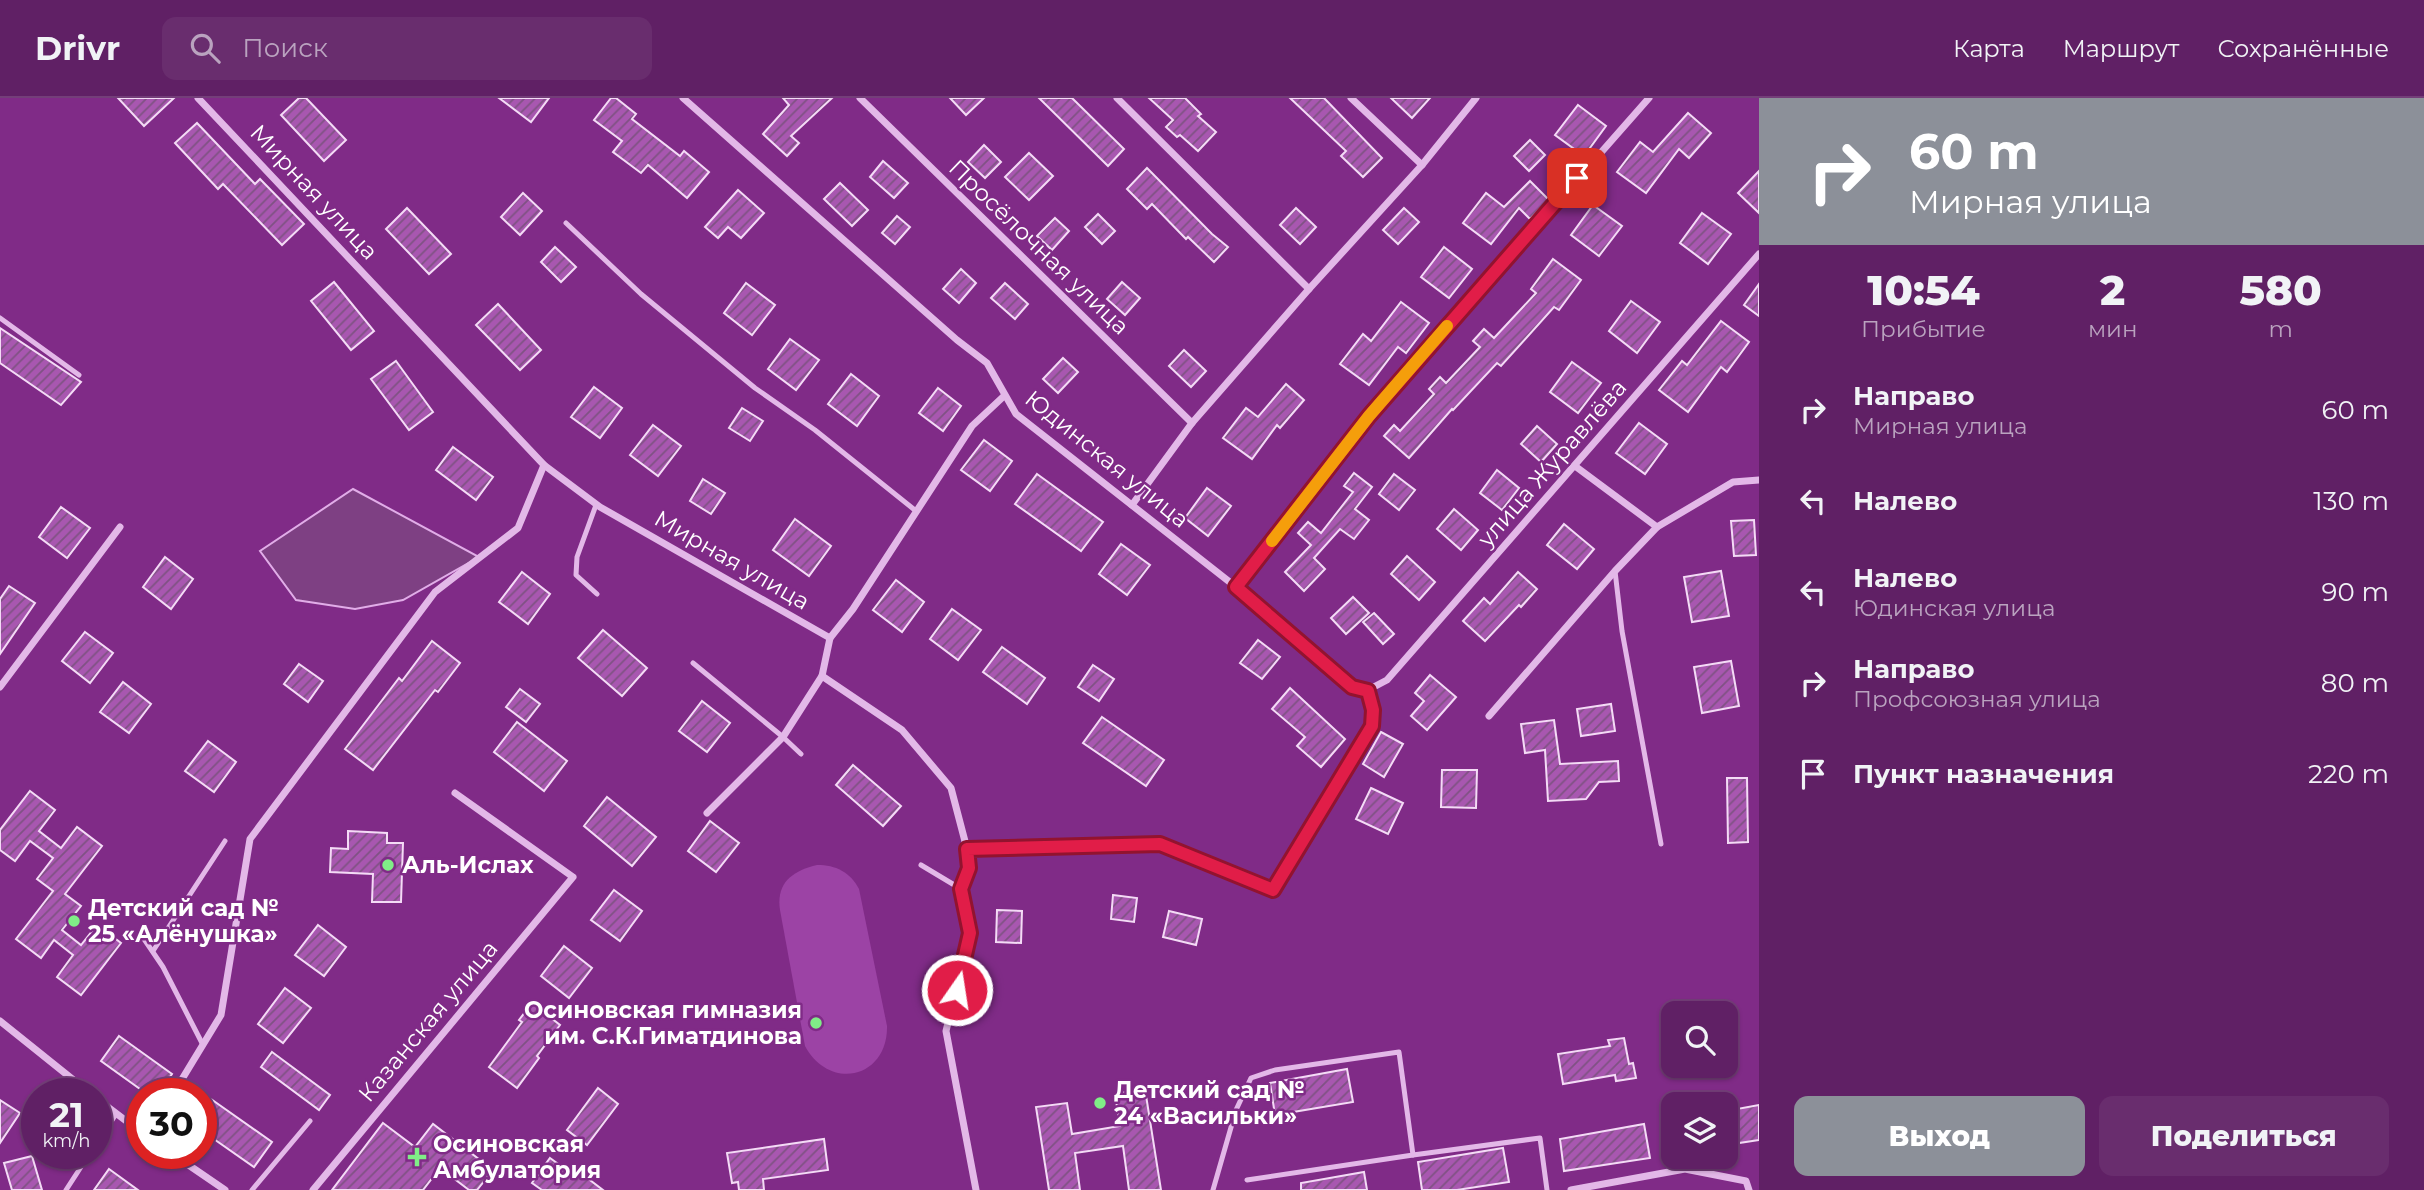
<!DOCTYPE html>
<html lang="ru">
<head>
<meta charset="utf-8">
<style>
  :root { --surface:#602065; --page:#692d6e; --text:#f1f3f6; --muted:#baa3bf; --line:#743e79; --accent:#8c9099 }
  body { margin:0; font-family:Montserrat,sans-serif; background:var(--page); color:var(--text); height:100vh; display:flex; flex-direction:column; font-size:26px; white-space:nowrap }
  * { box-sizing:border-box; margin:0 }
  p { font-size:23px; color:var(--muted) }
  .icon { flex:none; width:38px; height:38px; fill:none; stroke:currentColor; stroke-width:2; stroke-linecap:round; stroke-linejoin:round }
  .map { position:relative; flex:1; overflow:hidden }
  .panel { display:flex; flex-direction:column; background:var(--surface); width:665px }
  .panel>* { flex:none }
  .banner { background:#8c9099; color:#fff; overflow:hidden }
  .tools { position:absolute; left:1661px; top:903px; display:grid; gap:14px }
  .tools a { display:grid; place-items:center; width:77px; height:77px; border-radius:14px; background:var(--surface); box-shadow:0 2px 5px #0004,0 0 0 2px var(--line); font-size:35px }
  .speed { position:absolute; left:21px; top:980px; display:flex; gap:14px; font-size:35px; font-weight:700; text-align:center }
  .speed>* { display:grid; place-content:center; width:91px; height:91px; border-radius:50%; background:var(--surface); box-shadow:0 2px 5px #0004,0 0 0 2px var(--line); line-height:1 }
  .speed small { font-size:18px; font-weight:400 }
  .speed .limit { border:10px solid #d22; background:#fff; color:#111 }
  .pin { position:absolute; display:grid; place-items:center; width:60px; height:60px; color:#fff; margin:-30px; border-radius:14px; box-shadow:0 4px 10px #0006 }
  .me { position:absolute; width:77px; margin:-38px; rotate:13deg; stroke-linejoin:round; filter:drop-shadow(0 0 5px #0008) }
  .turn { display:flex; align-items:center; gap:24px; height:147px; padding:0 35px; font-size:32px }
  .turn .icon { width:91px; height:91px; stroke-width:2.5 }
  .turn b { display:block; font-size:49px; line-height:60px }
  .eta { display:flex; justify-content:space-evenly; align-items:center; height:119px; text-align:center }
  .eta b { font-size:42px; font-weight:800; line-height:49px }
  .primary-button { display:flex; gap:14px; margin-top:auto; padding:14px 35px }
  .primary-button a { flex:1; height:80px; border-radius:14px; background:var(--accent); color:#fff; font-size:28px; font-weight:800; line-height:80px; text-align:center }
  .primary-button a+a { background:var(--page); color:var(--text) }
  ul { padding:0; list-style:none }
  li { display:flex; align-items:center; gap:21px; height:91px; padding:0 35px }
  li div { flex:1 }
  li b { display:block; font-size:26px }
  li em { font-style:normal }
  header { display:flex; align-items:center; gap:42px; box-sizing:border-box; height:98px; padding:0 35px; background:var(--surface); border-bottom:2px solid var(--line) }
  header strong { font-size:33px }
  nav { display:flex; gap:38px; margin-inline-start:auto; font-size:24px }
  .search { width:490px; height:63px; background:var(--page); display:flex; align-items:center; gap:18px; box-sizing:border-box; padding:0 24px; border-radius:14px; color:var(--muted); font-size:26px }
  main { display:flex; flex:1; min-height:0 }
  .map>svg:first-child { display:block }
  .green { fill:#9c43a5 }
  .water { fill:#7e4083; stroke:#e1ade8; stroke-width:2 }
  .building { fill:url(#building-hatch); stroke:#f4dbf6; stroke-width:2 }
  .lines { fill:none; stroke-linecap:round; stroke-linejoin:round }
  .lane { stroke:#e3b8e8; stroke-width:5 }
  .street { stroke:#e3b8e8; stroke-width:7 }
  .route-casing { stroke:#92132f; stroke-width:18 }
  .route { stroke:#e11d48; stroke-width:12 }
  .slow { stroke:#f59e0b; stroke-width:12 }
  .poi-dot { fill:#80ed87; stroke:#802b87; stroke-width:2.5 }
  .labels { text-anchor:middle; stroke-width:5; stroke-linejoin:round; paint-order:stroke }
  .street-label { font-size:23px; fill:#fff; stroke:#802b87 }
  .poi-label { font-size:23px; font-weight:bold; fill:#fff; stroke:#802b87; text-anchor:start }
</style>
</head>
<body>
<header>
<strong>Drivr</strong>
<div class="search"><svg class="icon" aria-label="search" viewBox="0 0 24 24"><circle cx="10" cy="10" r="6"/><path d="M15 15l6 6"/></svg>Поиск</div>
<nav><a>Карта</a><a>Маршрут</a><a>Сохранённые</a></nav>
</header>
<main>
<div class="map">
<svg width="1759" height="1092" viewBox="0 0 1759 1092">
  <defs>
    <pattern id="building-hatch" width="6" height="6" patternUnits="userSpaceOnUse" patternTransform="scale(1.75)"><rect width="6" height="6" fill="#a857b0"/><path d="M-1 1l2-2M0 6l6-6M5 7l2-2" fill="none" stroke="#7f5283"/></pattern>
  </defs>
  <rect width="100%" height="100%" fill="#802b87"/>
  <path class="green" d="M817,767C836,767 850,774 859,791L887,928C888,980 830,994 805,948L780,812C776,785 792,773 817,767Z"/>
  <polygon class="water" points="353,391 479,459 403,502 355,511 296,502 260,453"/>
  <g class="building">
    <polygon points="118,0 174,0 144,28"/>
    <polygon points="299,0 306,0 346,42 324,63 281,17"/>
    <polygon points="499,0 549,0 531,24"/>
    <polygon points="611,0 616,0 636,16 632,21 680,58 684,53 709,74 687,100 648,67 641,75 613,54 622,43 594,22"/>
    <polygon points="783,0 832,0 791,38 799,45 787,58 763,36 789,7"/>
    <polygon points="950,0 984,0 966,17"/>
    <polygon points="1039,0 1072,0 1124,51 1108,68"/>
    <polygon points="1149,0 1185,0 1201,16 1198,18 1216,34 1198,53 1180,37 1177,39 1166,29 1173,22"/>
    <polygon points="1290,0 1324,0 1382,60 1363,79 1341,58 1346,53"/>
    <polygon points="1391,0 1430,0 1412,20"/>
    <polygon points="1578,7 1606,28 1584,58 1555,37"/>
    <polygon points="1688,15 1711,35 1689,60 1679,51 1646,95 1617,74 1640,44 1653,54"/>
    <polygon points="197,25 255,86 260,81 304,126 282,147 223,86 218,91 175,45"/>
    <polygon points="1530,42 1545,57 1529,73 1514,58"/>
    <polygon points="984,47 1001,64 985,80 968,64"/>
    <polygon points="1029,55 1053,78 1029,102 1005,79"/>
    <polygon points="883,63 908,85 894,100 870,79"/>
    <polygon points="1147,70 1212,136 1228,149 1214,164 1188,139 1186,141 1152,106 1147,111 1127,91"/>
    <polygon points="1759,73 1759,115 1738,95"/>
    <polygon points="1530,83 1549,102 1530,121 1519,110 1491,146 1463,125 1486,95 1504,109"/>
    <polygon points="840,85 868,112 852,128 824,101"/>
    <polygon points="738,92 764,115 741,140 728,129 718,140 705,129"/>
    <polygon points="523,95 542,113 520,137 501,119"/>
    <polygon points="1593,107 1622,128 1599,158 1571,137"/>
    <polygon points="407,110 451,156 429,176 386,131"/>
    <polygon points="1296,110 1316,129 1300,146 1280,127"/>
    <polygon points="1404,110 1419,124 1398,146 1383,132"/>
    <polygon points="1702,115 1731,136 1708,166 1680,145"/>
    <polygon points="1098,116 1115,133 1102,146 1085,129"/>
    <polygon points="897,118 910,129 895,146 882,135"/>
    <polygon points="1055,120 1069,133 1052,152 1037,138"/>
    <polygon points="555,149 576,169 561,184 541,164"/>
    <polygon points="1444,149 1472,171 1449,200 1421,179"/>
    <polygon points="1553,161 1581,182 1559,212 1554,209 1501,268 1497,265 1453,312 1452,311 1409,360 1384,338 1394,327 1400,333 1434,296 1429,291 1440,279 1446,285 1480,249 1473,243 1484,231 1494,240 1536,195 1531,191"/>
    <polygon points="961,171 976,185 959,205 943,191"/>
    <polygon points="334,184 374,233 351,252 311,203"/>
    <polygon points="1122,184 1140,200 1125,217 1107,201"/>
    <polygon points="746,185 775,207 752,237 724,215"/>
    <polygon points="1005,185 1028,206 1015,221 991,200"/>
    <polygon points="1759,186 1759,218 1744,207"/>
    <polygon points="1631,203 1660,224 1637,255 1609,233"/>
    <polygon points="1401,204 1429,225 1406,255 1398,249 1369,287 1340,266 1363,236 1371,243"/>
    <polygon points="498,206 541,252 520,272 476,227"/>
    <polygon points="1721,223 1749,244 1727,274 1721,269 1688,314 1659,292 1682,263 1687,267"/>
    <polygon points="0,230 81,284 61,307 0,265"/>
    <polygon points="790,241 819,262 796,292 768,271"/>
    <polygon points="1184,252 1206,273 1191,289 1169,268"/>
    <polygon points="1063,260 1078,274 1058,295 1043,281"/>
    <polygon points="396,263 433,314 409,332 371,281"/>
    <polygon points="1572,264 1601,285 1578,315 1550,294"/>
    <polygon points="851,276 879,298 857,328 828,306"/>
    <polygon points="1286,286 1304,302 1280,330 1277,327 1252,361 1223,340 1246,310 1258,319"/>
    <polygon points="594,289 622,310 600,340 571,319"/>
    <polygon points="938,290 961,308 943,333 919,315"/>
    <polygon points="742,310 763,323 750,343 729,330"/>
    <polygon points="1639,325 1667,346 1645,376 1616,355"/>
    <polygon points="653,327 681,348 658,378 630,357"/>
    <polygon points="1537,328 1557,346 1541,364 1521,346"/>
    <polygon points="984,342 1012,363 990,393 961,372"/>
    <polygon points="453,349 493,379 476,402 436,372"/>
    <polygon points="1497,372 1519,390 1502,412 1480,395"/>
    <polygon points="1354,375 1372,389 1355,411 1369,422 1354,441 1340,431 1314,460 1325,471 1304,493 1285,474 1311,447 1298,435 1308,424 1321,435 1353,394 1344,388"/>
    <polygon points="1037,376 1103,424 1081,453 1015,406"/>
    <polygon points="1394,376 1415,392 1399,412 1379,396"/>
    <polygon points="703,381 725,395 711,416 690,403"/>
    <polygon points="1207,390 1231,408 1208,438 1185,420"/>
    <polygon points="61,409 90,430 67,460 39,439"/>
    <polygon points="1454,411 1478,432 1461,452 1437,431"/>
    <polygon points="795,421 831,448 809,478 773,452"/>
    <polygon points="1754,422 1756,457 1734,458 1731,423"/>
    <polygon points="1564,426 1594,451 1577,471 1547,447"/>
    <polygon points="1121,446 1150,467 1127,497 1099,476"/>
    <polygon points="1407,458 1435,484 1419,502 1391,476"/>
    <polygon points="165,459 193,481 171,511 143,489"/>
    <polygon points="1721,473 1729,518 1692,524 1684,479"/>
    <polygon points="522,474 550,496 528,526 499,504"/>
    <polygon points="1518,474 1537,491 1521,509 1519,507 1485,543 1463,523 1484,500 1490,506"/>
    <polygon points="896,482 924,504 902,534 873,512"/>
    <polygon points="9,488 35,505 0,556 0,501"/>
    <polygon points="1353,499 1369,515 1346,536 1331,520"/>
    <polygon points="952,511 981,532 958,562 930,541"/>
    <polygon points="1374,515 1394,536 1383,546 1363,524"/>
    <polygon points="603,532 647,570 622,598 578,560"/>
    <polygon points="85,534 113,555 90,585 62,563"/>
    <polygon points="1258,542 1280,559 1262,581 1240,565"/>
    <polygon points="432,543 460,565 438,594 435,592 373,672 345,651 399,580 402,583"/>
    <polygon points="1002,549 1045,580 1027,606 983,574"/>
    <polygon points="1731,563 1739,608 1702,615 1694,569"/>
    <polygon points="299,566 323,583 308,604 284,586"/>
    <polygon points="1093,567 1114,581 1099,603 1078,589"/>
    <polygon points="1430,577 1456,599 1427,632 1411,618 1424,603 1415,595"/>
    <polygon points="123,584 151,606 129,635 100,614"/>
    <polygon points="1290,590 1345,641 1321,669 1297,648 1305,639 1272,611"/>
    <polygon points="520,591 540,606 526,624 506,609"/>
    <polygon points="702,603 730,625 707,654 679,633"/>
    <polygon points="1611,606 1615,633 1581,638 1577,611"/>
    <polygon points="1102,619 1164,662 1146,688 1083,645"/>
    <polygon points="1554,622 1560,666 1618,663 1619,683 1599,684 1586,701 1548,703 1545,652 1525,655 1521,626"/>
    <polygon points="517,624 567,663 544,693 494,654"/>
    <polygon points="1381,634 1403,646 1384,679 1363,666"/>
    <polygon points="208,643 236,664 214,694 185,673"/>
    <polygon points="853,667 901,708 883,728 836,687"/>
    <polygon points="1442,672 1477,672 1476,710 1441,709"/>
    <polygon points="1727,680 1747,680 1748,744 1728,745"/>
    <polygon points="1371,690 1403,705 1388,736 1356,721"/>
    <polygon points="30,693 55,712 39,733 61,750 77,729 102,748 65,796 81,808 62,832 81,847 97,827 121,845 81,897 57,879 73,857 54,842 41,860 16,841 53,793 37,781 53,760 30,743 15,763 0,752 0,732"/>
    <polygon points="607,699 656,739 632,768 584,728"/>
    <polygon points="710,723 739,745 716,774 688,753"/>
    <polygon points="348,733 387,735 387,745 403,745 401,804 372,804 373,776 330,774 331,750 348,751"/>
    <polygon points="614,792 642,813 620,843 591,822"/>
    <polygon points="1113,797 1137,800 1134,824 1111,821"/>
    <polygon points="997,812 1022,813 1021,845 996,844"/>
    <polygon points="1169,813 1202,821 1196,847 1163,839"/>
    <polygon points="318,827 346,849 324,878 295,857"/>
    <polygon points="564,848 592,870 569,900 541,878"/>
    <polygon points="285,890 311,910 283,945 258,926"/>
    <polygon points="532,905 560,927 537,958 539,960 517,990 489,969 522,924 519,922"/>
    <polygon points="119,938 172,976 158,996 147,996 101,963"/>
    <polygon points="1624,940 1629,966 1633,965 1636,980 1616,983 1615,977 1563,986 1558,956 1610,948 1608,942"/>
    <polygon points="272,954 330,997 319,1012 261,969"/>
    <polygon points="1347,971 1353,1004 1275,1017 1270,985"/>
    <polygon points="598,990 618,1006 587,1047 567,1032"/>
    <polygon points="1145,991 1161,1092 1129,1092 1123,1048 1075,1055 1080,1092 1049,1092 1036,1009 1067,1005 1072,1036 1120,1028 1115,996"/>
    <polygon points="201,994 272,1044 254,1069 201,1032"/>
    <polygon points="0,1002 20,1015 0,1045"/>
    <polygon points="1759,1007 1759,1042 1726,1047 1726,1013"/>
    <polygon points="383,1025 415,1049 433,1026 493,1072 477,1092 469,1092 440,1070 423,1092 332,1092"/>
    <polygon points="1644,1026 1650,1060 1564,1073 1560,1041"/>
    <polygon points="824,1041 828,1072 763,1081 764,1092 739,1092 738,1084 732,1085 727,1055"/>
    <polygon points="1503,1050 1509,1084 1457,1092 1422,1092 1418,1064"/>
    <polygon points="32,1058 42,1092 12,1092 4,1065"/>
    <polygon points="550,1060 575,1078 578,1073 603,1092 542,1092 532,1085"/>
    <polygon points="109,1071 138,1092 94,1092"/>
    <polygon points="1364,1074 1367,1092 1301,1092 1301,1085"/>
  </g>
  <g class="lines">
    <g class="lane">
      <polyline points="566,125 641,196 755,290 815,332 916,413"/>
      <polyline points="0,220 79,277"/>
      <polyline points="596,407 577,459 576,477 597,496"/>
      <polyline points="1615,473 1622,533 1661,746"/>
      <polyline points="693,565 783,639 801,656"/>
      <polyline points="921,767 961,791"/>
      <polyline points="1273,792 1372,628 1373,612 1368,592"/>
      <polyline points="144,841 163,869 203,947"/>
      <polyline points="153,853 225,743"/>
      <polyline points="96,1046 116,1016"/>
      <polyline points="1682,1059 1685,1071"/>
      <polyline points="1247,1082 1413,1057"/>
      <polyline points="66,1092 90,1055"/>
      <polyline points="252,1092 310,1023"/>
      <polyline points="1213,1092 1236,1012 1251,980 1275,972 1399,954 1413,1057 1540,1040 1547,1092"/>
    </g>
    <g class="street">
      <polyline points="198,0 544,367 600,409 830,540 822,578 902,632 951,690 967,751 1160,746 1273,792"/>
      <polyline points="683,0 957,242 987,265 1016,316 1236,489 1352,589 1368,592 1387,582 1759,156"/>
      <polyline points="860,0 1192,325"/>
      <polyline points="1117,0 1309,191"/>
      <polyline points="1351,0 1422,67"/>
      <polyline points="1575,368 1657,429 1733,384 1759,382"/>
      <polyline points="1132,407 1192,325 1309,191 1422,67 1476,0"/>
      <polyline points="1236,489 1369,318 1649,0"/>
      <polyline points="830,540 853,511 972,328 1004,298"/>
      <polyline points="0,589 120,429"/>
      <polyline points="1489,618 1615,473 1657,429"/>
      <polyline points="707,715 783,639 822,578"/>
      <polyline points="967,751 969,770 961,791 970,835 946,933 976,1092"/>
      <polyline points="0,923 91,996"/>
      <polyline points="173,996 221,917 250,741 435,494 518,430 544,367"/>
      <polyline points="96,1000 142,1035"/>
      <polyline points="171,1055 225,1092"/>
      <polyline points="313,1092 573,779 455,695"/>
      <polyline points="1571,1092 1685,1071 1746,1083 1749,1092"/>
    </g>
  </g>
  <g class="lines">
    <defs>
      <polyline id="route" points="957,892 970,835 961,791 969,770 967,751 1160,746 1273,792 1372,628 1373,612 1368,593 1352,589 1236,489 1369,318 1577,80"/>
    </defs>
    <use href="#route" class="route-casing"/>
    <use href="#route" class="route"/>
    <polyline class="slow" points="1272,443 1369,318 1447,228"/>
  </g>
  <g class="poi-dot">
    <circle cx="388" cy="767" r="7"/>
    <circle cx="74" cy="823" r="7"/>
    <circle cx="816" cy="925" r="7"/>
    <circle cx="1100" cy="1005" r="7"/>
    <path d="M413.5 1048.5h7v7h7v7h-7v7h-7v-7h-7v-7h7z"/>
  </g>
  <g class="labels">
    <g class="street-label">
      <text transform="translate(314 94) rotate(47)" y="8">Мирная улица</text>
      <text transform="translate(1039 149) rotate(44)" y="8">Просёлочная улица</text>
      <text transform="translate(1107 361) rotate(39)" y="8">Юдинская улица</text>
      <text transform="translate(1552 365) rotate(-49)" y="8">улица Журавлёва</text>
      <text transform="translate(732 462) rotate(30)" y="8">Мирная улица</text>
      <text transform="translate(428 923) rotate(-50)" y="8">Казанская улица</text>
    </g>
    <g class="poi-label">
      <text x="402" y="775">Аль-Ислах</text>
      <text x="88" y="818">Детский сад №<tspan x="88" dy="26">25 «Алёнушка»</tspan></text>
      <text x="802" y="920" text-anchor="end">Осиновская гимназия<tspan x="802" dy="26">им. С.К.Гиматдинова</tspan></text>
      <text x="1114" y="1000">Детский сад №<tspan x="1114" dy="26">24 «Васильки»</tspan></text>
      <text x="433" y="1054">Осиновская<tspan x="433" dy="26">Амбулатория</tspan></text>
    </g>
  </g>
</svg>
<div class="tools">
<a><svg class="icon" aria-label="search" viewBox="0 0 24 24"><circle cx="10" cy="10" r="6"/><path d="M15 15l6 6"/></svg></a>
<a><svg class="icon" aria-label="layers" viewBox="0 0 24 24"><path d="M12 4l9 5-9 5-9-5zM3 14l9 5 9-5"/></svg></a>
</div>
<div class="speed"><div>21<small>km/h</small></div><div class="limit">30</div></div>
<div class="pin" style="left:1577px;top:80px;background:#d93025"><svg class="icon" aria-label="arrive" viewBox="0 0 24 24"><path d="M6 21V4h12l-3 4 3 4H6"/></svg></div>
<svg class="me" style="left:957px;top:892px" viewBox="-20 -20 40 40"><circle r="17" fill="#e11d48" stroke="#fff" stroke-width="3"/><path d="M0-11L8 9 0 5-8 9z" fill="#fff"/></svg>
</div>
<section class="panel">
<div class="banner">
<div class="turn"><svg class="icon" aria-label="right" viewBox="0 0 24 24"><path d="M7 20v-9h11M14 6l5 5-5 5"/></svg><div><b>60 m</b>Мирная улица</div></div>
</div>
<div class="eta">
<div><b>10:54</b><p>Прибытие</p></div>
<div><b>2</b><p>мин</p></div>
<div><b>580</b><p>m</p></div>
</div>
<ul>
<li><svg class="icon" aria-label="right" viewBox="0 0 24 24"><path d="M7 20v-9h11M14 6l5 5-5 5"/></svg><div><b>Направо</b><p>Мирная улица</p></div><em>60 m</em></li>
<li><svg class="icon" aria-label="left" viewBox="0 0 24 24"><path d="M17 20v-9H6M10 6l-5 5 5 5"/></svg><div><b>Налево</b></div><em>130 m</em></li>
<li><svg class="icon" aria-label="left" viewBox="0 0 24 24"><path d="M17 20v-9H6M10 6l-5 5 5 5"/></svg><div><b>Налево</b><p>Юдинская улица</p></div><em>90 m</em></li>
<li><svg class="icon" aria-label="right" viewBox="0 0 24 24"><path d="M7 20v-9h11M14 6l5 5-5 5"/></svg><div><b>Направо</b><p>Профсоюзная улица</p></div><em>80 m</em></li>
<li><svg class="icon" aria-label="arrive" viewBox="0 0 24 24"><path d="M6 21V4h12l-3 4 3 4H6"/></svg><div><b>Пункт назначения</b></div><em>220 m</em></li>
</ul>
<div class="primary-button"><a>Выход</a><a>Поделиться</a></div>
</section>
</main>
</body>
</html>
